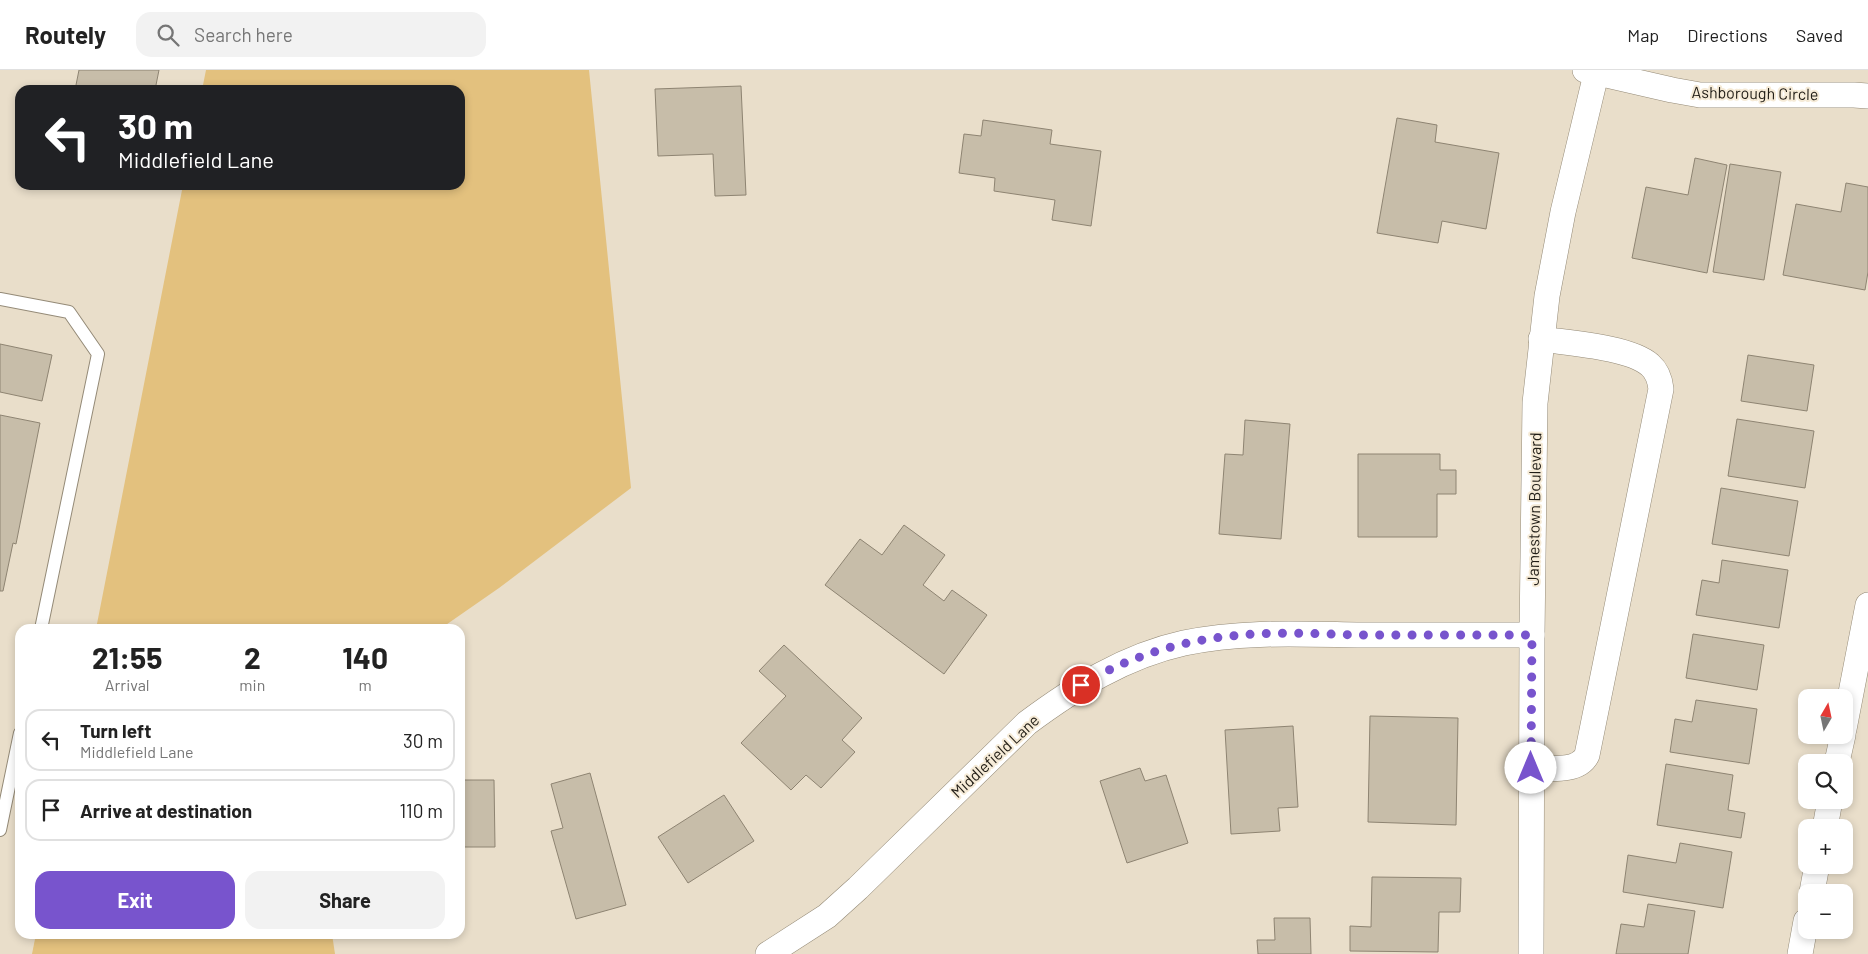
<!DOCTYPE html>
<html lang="en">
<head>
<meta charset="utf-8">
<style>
  :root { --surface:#fff; --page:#f2f2f2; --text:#222; --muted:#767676; --line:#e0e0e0; --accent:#7854cd }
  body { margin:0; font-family:Barlow,sans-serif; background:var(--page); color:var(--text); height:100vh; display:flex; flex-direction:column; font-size:19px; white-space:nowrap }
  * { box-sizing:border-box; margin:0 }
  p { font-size:16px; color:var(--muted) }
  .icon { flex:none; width:28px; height:28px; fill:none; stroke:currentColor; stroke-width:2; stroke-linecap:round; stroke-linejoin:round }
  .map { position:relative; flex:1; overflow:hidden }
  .drawer { position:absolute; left:15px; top:554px; width:450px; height:315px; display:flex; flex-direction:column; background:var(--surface); border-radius:15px; box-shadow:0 2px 8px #0003 }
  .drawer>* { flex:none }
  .hud { position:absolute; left:15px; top:15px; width:450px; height:105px; border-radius:15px; box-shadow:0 2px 8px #0003; background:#202124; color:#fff; overflow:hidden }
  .needle { width:32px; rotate:9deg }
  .tools { position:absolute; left:1798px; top:619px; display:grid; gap:10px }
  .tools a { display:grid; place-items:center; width:55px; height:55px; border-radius:10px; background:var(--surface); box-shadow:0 2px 8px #0003; font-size:25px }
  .pin { position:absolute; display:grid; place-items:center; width:42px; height:42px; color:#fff; margin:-21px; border:2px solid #fff; border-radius:50%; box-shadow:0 1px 5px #0007 }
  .me { position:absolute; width:55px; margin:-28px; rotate:0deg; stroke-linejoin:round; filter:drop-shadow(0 0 4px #0008) }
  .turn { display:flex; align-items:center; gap:18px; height:105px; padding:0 20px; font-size:22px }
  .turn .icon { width:65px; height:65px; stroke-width:2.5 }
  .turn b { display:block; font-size:35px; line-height:42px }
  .eta { display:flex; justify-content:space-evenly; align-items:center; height:85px; text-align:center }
  .eta b { font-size:30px; font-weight:700; line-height:35px }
  .cta { display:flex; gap:10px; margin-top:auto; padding:10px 20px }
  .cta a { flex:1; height:58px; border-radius:15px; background:var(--accent); color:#fff; font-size:20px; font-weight:700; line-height:58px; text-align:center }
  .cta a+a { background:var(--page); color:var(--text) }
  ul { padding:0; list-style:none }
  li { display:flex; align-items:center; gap:15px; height:62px; margin:0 10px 8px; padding:0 10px; border:2px solid var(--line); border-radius:15px }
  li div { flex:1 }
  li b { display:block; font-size:19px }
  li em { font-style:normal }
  header { display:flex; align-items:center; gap:30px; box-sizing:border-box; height:70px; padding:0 25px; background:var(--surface); border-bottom:1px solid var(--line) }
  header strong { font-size:24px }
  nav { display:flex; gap:28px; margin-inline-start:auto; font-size:18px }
  .search { width:350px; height:45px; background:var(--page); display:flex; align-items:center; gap:12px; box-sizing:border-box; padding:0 18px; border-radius:15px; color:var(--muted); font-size:19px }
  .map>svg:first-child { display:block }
  .green { fill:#e3c17e }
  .building { fill:#c7bda9; stroke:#8e8472 }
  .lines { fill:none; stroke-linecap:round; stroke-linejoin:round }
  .service-casing { stroke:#948a77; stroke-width:14 }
  .minor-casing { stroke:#948a77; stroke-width:26 }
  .service { stroke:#fff; stroke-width:12 }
  .minor { stroke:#fff; stroke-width:25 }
  .route { stroke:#7854cd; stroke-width:9; stroke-dasharray:0 16.2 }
  .labels { text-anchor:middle; stroke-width:4; stroke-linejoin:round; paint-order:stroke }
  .street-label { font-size:16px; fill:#211d16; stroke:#f6ebd7 }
</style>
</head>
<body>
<header>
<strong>Routely</strong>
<div class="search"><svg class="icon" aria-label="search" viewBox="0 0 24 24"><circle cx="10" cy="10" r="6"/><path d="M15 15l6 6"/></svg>Search here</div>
<nav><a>Map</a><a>Directions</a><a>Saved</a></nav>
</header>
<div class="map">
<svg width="1868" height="884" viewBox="0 0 1868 884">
  <rect width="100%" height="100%" fill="#e9deca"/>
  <g class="green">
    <polygon points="206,0 589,0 631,418 499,518 440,559 96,559 183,115 460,115 460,20 202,20"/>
    <polygon points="36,864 332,864 335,884 32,884"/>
  </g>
  <g class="building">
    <polygon points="79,0 159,0 155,20 75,20"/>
    <polygon points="741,16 746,125 715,126 713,84 658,86 655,19"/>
    <polygon points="1397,48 1437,55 1435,72 1499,83 1486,159 1442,151 1438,173 1377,163"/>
    <polygon points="983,50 1052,60 1050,74 1101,81 1091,156 1052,150 1055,130 994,121 995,108 959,103 964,64 981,66"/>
    <polygon points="1695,88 1727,95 1707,203 1632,188 1646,117 1688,125"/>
    <polygon points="1730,94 1781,102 1764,210 1713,202"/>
    <polygon points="1846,113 1868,117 1868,202 1865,220 1783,205 1796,134 1841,142"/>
    <polygon points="0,274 52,285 42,331 0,322"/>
    <polygon points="1748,285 1814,295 1807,341 1741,331"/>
    <polygon points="0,345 40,353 16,474 13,473 3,521 0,521"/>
    <polygon points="1737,349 1814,361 1805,418 1728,406"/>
    <polygon points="1245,350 1290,354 1281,469 1219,464 1225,384 1243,385"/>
    <polygon points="1358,384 1440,384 1440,400 1456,400 1456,424 1437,424 1437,467 1358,467"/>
    <polygon points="1721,418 1798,431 1789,486 1712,474"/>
    <polygon points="904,455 945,485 923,515 944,531 952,520 987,545 944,604 825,515 860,469 882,485"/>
    <polygon points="1722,490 1788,500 1779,558 1696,545 1702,510 1719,513"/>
    <polygon points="1693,564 1764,575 1757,620 1686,608"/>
    <polygon points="784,575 862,648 842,670 855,682 821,718 806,705 791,720 741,673 786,626 759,601"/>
    <polygon points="1696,630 1757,639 1749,694 1670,682 1675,649 1692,652"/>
    <polygon points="1370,646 1458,648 1456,755 1368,752"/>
    <polygon points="1293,656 1298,737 1278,738 1280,761 1231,764 1225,660"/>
    <polygon points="1666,694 1733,705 1728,740 1745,743 1741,768 1657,755"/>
    <polygon points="1140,698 1145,711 1166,705 1188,773 1127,793 1100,711"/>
    <polygon points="590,703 626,835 576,849 551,761 563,758 551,714"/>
    <polygon points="460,710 494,710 495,777 460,777"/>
    <polygon points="724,725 754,771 688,813 658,767"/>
    <polygon points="1680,773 1732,782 1723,838 1623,822 1628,785 1676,793"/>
    <polygon points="1372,807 1461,808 1460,842 1439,842 1438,882 1350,881 1350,856 1371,857"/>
    <polygon points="1648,834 1695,841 1688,884 1616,884 1621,854 1644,857"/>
    <polygon points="1274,848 1310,848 1311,884 1258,884 1257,870 1275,870"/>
  </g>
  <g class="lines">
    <defs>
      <g id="service">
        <polyline points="0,229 69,242 98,284 41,559"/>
        <polyline points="0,760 20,663"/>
      </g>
      <g id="minor">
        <polyline points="1585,0 1672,20 1700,25 1854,25 1868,26"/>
        <polyline points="1844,659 1868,535"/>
        <polyline points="1837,692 1843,665"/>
        <path d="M1531,698C1548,698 1578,703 1587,685L1661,319C1660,310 1657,301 1650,295C1630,277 1568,273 1541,269"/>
        <polyline points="1825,758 1830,730"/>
        <polyline points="1812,822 1817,795"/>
        <path d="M768,884L827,846L858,818L1027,653C1074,618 1125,586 1184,573C1241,561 1299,564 1357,565C1415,565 1474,565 1532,565"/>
        <polyline points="1531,884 1532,565 1535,333 1547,226 1563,142 1597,0"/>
        <polyline points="1800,884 1806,851"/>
      </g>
    </defs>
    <use href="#service" class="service-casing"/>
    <use href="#minor" class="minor-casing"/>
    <use href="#service" class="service"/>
    <use href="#minor" class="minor"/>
  </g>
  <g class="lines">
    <path class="route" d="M1081,615C1126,588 1179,571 1232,566C1274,561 1318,564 1361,565C1418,565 1475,565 1532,565L1531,698"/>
  </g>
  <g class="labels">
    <g class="street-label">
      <text transform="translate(1755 23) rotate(1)" y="6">Ashborough Circle</text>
      <text transform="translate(1534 439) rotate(-89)" y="6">Jamestown Boulevard</text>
      <text transform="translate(995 686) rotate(-43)" y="6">Middlefield Lane</text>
    </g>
  </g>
</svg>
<div class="tools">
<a><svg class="needle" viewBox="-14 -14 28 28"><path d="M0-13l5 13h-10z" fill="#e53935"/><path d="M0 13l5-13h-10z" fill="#767676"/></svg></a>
<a><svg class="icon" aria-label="search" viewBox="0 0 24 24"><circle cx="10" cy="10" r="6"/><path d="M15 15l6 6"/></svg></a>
<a>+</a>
<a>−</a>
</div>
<div class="pin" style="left:1081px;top:615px;background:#d93025"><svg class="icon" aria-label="arrive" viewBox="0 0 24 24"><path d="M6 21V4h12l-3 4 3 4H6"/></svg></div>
<svg class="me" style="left:1531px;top:698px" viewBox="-20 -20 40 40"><circle r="19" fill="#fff"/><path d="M0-13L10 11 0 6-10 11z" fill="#7854cd"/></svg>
<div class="hud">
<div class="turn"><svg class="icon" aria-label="left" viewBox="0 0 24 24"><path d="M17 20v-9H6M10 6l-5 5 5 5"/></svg><div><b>30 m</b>Middlefield Lane</div></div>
</div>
<section class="drawer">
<div class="eta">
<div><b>21:55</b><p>Arrival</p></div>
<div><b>2</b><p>min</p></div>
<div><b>140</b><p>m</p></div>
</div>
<ul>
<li><svg class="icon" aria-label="left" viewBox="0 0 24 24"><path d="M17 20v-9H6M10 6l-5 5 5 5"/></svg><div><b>Turn left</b><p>Middlefield Lane</p></div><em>30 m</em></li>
<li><svg class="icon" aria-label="arrive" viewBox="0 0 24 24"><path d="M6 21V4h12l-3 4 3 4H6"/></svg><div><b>Arrive at destination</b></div><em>110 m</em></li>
</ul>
<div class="cta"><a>Exit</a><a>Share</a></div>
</section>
</div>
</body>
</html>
